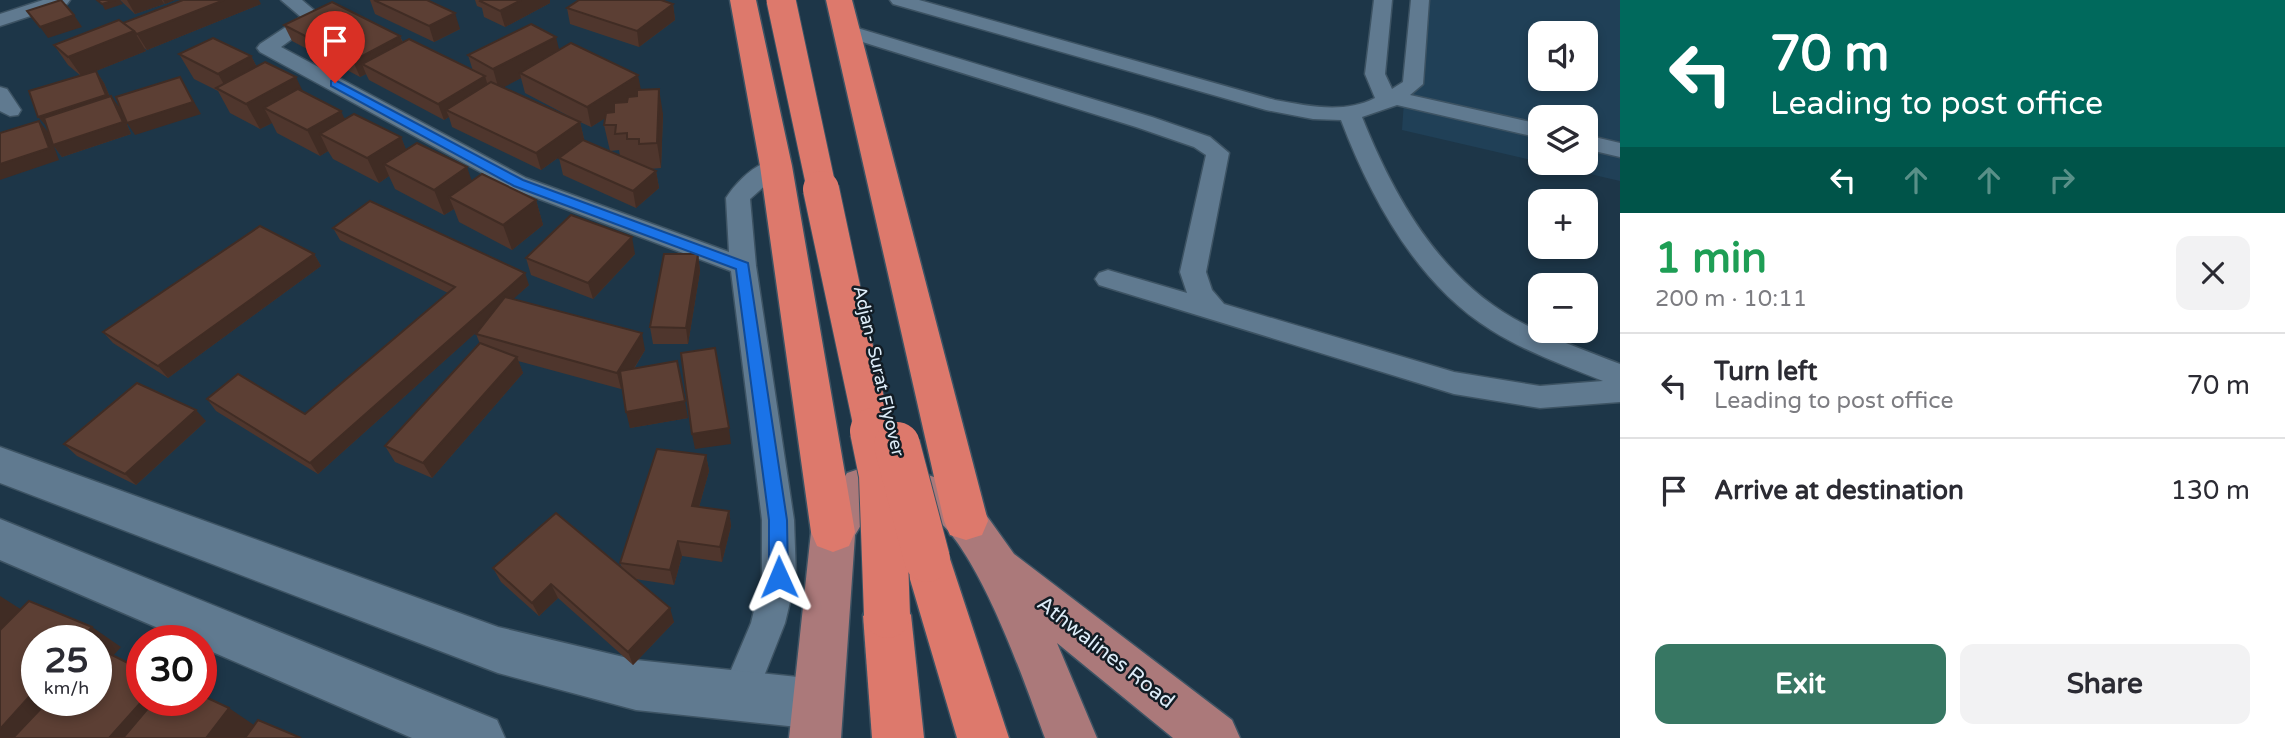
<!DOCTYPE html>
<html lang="en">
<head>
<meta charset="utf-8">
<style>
  :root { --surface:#fff; --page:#f2f2f3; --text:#2b2b33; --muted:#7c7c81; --line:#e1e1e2; --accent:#377763 }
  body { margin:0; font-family:"Varela Round",sans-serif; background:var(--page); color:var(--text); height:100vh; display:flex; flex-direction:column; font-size:26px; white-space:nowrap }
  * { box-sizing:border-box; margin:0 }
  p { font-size:23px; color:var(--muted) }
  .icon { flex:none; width:38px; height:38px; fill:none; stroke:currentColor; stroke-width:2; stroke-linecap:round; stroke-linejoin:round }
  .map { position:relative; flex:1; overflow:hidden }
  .drawer { display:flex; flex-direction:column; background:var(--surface); width:665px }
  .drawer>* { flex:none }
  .guide { background:#00695c; color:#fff; overflow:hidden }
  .controls { position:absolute; left:1528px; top:21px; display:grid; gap:14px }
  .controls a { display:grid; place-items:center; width:70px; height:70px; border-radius:14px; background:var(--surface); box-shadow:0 4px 10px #0003; font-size:35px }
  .speed { position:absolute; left:21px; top:625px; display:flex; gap:14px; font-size:35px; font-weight:700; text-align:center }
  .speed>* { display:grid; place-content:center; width:91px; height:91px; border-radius:50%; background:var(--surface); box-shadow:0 4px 10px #0003; line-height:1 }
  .speed small { font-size:18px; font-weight:400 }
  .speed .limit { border:10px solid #d22; background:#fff; color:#111 }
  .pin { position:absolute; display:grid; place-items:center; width:60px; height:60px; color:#fff; margin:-72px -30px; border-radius:50% 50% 50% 0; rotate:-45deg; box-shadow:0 0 7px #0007 }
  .pin .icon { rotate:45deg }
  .me { position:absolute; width:77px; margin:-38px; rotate:359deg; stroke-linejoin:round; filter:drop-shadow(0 0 5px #0008) }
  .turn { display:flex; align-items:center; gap:24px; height:147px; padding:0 35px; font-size:32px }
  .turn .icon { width:91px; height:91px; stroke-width:2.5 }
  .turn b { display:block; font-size:49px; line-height:60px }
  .lanes { display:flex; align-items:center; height:66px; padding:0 35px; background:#0003; justify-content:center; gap:35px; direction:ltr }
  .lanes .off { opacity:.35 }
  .round { display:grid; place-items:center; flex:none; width:74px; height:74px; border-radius:14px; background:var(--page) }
  .head { display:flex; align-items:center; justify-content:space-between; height:119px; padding:0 35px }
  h1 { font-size:42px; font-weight:800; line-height:52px; color:#1e9e55 }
  .cta { display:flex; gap:14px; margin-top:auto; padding:14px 35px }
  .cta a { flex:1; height:80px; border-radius:14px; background:var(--accent); color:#fff; font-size:28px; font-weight:800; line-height:80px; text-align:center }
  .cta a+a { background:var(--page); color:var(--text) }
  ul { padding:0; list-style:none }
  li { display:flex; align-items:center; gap:21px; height:105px; padding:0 35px; border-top:2px solid var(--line) }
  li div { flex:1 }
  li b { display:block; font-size:26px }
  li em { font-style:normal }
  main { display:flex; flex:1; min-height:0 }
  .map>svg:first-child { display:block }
  .built { fill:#204057; fill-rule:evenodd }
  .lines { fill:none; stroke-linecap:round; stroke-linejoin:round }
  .street-casing { stroke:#3d5363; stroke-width:3 }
  .secondary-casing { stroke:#3d5363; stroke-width:3 }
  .primary-casing { stroke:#3d5363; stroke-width:3 }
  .highway-casing { stroke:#3d5363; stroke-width:3 }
  .street { fill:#607a90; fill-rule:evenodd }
  .secondary { fill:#607a90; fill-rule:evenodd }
  .primary { fill:#ab797a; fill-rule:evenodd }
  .highway { fill:#dd796c; fill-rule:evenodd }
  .highway-bridge-far2-casing { stroke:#3d5363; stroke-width:31; stroke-linecap:butt }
  .highway-bridge-far1-casing { stroke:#3d5363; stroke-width:38; stroke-linecap:butt }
  .highway-bridge-casing { stroke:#3d5363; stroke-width:48; stroke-linecap:butt }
  .highway-bridge-far2 { stroke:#dd796c; stroke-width:29 }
  .highway-bridge-far1 { stroke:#dd796c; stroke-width:36 }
  .highway-bridge { stroke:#dd796c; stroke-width:46 }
  .wall { fill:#4f362d; fill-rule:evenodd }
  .shaded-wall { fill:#402c24 }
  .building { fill:#5c3f34; stroke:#402c24; stroke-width:2 }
  .route { fill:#1a73e8; stroke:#114b97; stroke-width:2 }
  .labels { text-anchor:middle; stroke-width:5; stroke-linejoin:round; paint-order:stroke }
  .street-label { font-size:18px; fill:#deedf9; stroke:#121c24 }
  .near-street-label { font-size:21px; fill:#deedf9; stroke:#121c24 }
</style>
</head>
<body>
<main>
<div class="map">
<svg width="1620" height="738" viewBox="0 0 1620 738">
  <rect width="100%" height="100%" fill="#1d3648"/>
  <path class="built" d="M1411,0H1620V181L1543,163H1586V117H1540V162L1402,130ZM1540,33H1586V79H1540Z"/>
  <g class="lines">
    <defs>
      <g id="street">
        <polygon points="43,0 70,0 67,4 0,26 0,14"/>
        <path d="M281,0H302L322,17L281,47L526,178L729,252L726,198C737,181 762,155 784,161L787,166L750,199L756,266L794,520L796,577L785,623L751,709L738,714L725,709L720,696L751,623L762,577V520L731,271L510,188L260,52L257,48L260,44L301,17Z"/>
        <path d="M890,0H919L1275,100C1308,106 1344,114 1375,98L1365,74L1374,0H1392L1385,74L1392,89L1403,82L1411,0H1429L1423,84L1410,95L1540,124V138L1397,105L1362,117C1393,195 1438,275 1513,318C1547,337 1584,350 1620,364V402L1540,408L1454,394L1099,285L1095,279L1099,273L1108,270L1187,293L1180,272L1206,155L1194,147L1136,127L840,35L837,31L840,27H854L1152,117L1210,137L1229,153L1206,272L1212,290L1224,304L1454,372L1540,386L1603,381C1566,366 1526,352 1491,330C1417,284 1371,199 1341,120L1313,119L1266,110L893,4Z"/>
        <polygon points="0,87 7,89 21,110 18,115 10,116 0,111"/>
        <polygon points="1586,135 1620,143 1620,157 1586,149"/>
      </g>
      <g id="secondary">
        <polygon points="0,447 498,627 636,660 817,679 835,686 842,704 835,722 817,729 636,710 498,673 0,483"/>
        <polygon points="0,519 497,720 505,738 412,738 201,647 201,640 186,640 0,560"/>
      </g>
      <path id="primary" d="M862,468L922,473L952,483L974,498L1014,554L1232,720L1240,738H1173L1057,643L1097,738H1045C1026,688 973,527 921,510C907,505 888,506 873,505L855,535L841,738H789L811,532L847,473Z"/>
      <g id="highway">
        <polygon points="730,0 756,0 792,166 855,532 849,546 833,552 817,546 811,532 760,166"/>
        <polygon points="826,0 852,0 988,521 982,535 966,540 950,535 944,521"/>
        <polygon points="927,539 943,545 950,559 1009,738 957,738 904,559 911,545"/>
        <polygon points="887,593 904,599 911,615 924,738 872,738 863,615 870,599"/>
      </g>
    </defs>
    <use href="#street" class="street-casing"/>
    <use href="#secondary" class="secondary-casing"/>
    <use href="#primary" class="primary-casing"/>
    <use href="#highway" class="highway-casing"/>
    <use href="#street" class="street"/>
    <use href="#secondary" class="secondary"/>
    <use href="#primary" class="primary"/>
    <use href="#highway" class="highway"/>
    <defs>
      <polyline id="highway-bridge-far2" points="781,0 822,191"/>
      <polyline id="highway-bridge-far1" points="821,189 873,432"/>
      <g id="highway-bridge">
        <polyline points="873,431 882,475 887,615"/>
        <polyline points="897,445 927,559"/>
      </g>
    </defs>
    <use href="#highway-bridge-far2" class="highway-bridge-far2-casing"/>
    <use href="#highway-bridge-far1" class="highway-bridge-far1-casing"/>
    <use href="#highway-bridge" class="highway-bridge-casing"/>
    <use href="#highway-bridge-far2" class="highway-bridge-far2"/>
    <use href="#highway-bridge-far1" class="highway-bridge-far1"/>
    <use href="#highway-bridge" class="highway-bridge"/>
  </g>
  <g class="wall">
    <polygon points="120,0 175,0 165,4 163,2 164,4 135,14"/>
    <polygon points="370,0 427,0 460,29 434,42 375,14"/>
    <polygon points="475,0 550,0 550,3 505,27 484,17 482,8 477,6"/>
    <polygon points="261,4 147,50 144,48 146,51 96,71 104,83 110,97 120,108 131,134 62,157 53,145 48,128 81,76 68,65 54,45 123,23"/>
    <polygon points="673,4 675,20 639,47 570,24 567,8"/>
    <path d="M284,25L400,36L403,42L473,71L468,55L559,50L641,90L663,114L661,168L649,169L656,171L659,188L636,208L563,175L559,158L620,156L619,150L610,151L604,125L605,118L591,127L580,122L584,139L541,170L452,127L449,117L444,120L369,80L366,74L360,77L292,41ZM521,78L525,93L580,122L503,87Z"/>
    <polygon points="179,54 251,56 257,67 303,91 345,119 401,137 406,150 472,181 536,200 543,225 512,250 459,222 454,209 444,215 395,189 389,176 379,183 333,159 328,151 320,156 277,133 272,123 260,129 230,113 218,91 194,79"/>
    <polygon points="333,228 529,285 513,299 645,350 634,369 688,418 630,428 623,387 621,389 518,361 523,373 432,478 395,462 385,446 480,344 476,334 482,327 318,474 216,411 207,399 305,414 448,293 340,240"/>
    <polygon points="314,254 321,266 168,378 113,343 103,332"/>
    <polygon points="635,254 593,299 531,275 526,258"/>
    <polygon points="698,254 700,271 688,344 653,344 650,327"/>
    <polygon points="206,421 136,485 77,456 64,444"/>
    <polygon points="706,455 709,471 699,507 729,511 731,526 722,562 682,556 674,585 635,579 674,622 633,665 558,598 539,616 501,582 493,568 622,568 620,563"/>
  </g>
  <g class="shaded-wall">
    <polygon points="115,0 120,0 123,4 105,10 102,4"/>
    <polygon points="127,0 162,0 164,4 135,14"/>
    <polygon points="163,0 175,0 165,4"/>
    <polygon points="224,0 259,0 261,4 147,50 137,34"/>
    <polygon points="521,0 550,0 550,3 505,27 500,11"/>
    <polygon points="673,4 675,20 639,47 637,31"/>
    <polygon points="455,13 460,29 434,42 429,26"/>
    <polygon points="74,15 82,27 48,38 40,27"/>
    <polygon points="134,31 146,51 96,71 104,83 114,107 48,128 38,117 82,77 68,57"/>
    <polygon points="400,36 406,52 362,64 366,74 360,77 353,61"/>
    <polygon points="556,37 561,57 520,73 521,78 499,90 493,69"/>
    <polygon points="251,56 264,81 230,95 218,74"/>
    <polygon points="638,75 642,95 591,127 587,107"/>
    <polygon points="485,76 490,93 446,110 449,117 444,120 438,104"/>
    <polygon points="180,77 201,114 135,135 127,123"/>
    <polygon points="296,77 308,102 264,108 272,123 260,129 246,104"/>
    <polygon points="659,89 663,114 661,168 657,143"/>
    <polygon points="111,96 120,108 131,134 62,157 53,145"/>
    <polygon points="341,111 353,136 320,134 328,151 320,156 307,130"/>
    <polygon points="39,121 49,133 59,160 0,180 0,164"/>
    <polygon points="580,122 584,139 541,170 536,153"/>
    <polygon points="401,137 411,162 384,164 389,176 379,183 367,158"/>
    <polygon points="467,167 476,193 449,197 454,209 444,215 434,190"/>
    <polygon points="656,171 659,188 636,208 633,191"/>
    <polygon points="536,200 543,225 512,250 503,225"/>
    <polygon points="632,237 635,254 593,299 588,283"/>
    <polygon points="314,254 321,266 168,378 158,366"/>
    <polygon points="698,254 700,271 688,344 686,328"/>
    <polygon points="525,273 529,285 318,474 310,463"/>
    <polygon points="642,333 645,350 621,389 617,373"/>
    <polygon points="517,357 523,373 432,478 423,463"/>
    <polygon points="685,401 688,418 630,428 626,412"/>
    <polygon points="196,410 206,421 136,485 125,474"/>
    <polygon points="729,428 731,444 695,449 692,434"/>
    <polygon points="706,455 709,471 695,521 692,506"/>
    <polygon points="729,511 731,526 722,562 720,547"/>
    <polygon points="678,541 682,556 674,585 670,570"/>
    <polygon points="551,584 558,598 539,616 532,603"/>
    <polygon points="0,596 22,610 0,630"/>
    <polygon points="670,608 674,622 633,665 628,652"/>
    <polygon points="92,627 121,647 96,675 96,640 80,640"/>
    <polygon points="37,688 37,700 75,700 41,738 0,738 0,729"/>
    <polygon points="143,700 186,700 153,738 109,738"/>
    <polygon points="229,708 254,725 244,738 206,738"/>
  </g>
  <g class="building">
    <polygon points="61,0 74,15 40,27 27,11"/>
    <polygon points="97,0 115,0 102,4"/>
    <polygon points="183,0 224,0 137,34 123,23"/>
    <polygon points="374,0 427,0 455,13 429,26"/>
    <polygon points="481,0 521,0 500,11 480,1"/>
    <polygon points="579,0 661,0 673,4 637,31 567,8"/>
    <polygon points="332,2 400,36 353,61 284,25"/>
    <polygon points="119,20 134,31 68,57 54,45"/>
    <polygon points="531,24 556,37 493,69 468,55"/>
    <polygon points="213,38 251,56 218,74 179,54"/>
    <polygon points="409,39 485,76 438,104 362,64"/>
    <polygon points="571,43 638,75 587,107 520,73"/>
    <polygon points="265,62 296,77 246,104 216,88"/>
    <polygon points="96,71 106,95 38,117 29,91"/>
    <polygon points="180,77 193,102 127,123 116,97"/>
    <polygon points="491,82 580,122 536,153 446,110"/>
    <polygon points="298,89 341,111 307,130 264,108"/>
    <polygon points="659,89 657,143 639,144 639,139 627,139 627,133 615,134 616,125 604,125 606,113 614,112 614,103 627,102 628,97 637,96 637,90"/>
    <polygon points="111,96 123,122 53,145 44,118"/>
    <polygon points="354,114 401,137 367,158 320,134"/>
    <polygon points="39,121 49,148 0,164 0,133"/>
    <polygon points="583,140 656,171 633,191 559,158"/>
    <polygon points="417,143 467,167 434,190 384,164"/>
    <polygon points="482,174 536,200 503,225 449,197"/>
    <polygon points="370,201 525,273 310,463 207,399 238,374 305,414 455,287 333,228"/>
    <polygon points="571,215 632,237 588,283 526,258"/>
    <polygon points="260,226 314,254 158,366 103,332"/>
    <polygon points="664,254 698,254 686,328 650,327"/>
    <polygon points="505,297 642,333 617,373 476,334"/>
    <polygon points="480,343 517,357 423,463 385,446"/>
    <polygon points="715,348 729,428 692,434 681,353"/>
    <polygon points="677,361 685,401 626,412 620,371"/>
    <polygon points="137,383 196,410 125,474 64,444"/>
    <polygon points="657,449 706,455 692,506 729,511 720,547 678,541 670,570 620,563"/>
    <polygon points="556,513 670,608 628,652 551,584 532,603 493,568"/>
    <polygon points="29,601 92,627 80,640 37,640 37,688 0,729 0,630"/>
    <polygon points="98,648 142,670 143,700 109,738 13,738 49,700 96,700 96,650"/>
    <polygon points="201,695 229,708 206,738 123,738 155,700 201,700"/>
    <polygon points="258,720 301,738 245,738"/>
  </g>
  <polygon class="route" points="335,80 523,180 748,263 787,520 788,577 786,583 779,585 772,583 769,577 769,520 736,269 514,186 331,86 331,81"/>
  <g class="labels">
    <g class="street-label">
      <text transform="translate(879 371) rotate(77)" y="6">Adjan- Surat Flyover</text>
    </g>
    <g class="near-street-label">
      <text transform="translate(1106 652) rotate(38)" y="7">Athwalines Road</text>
    </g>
  </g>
</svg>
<div class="controls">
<a><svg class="icon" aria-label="sound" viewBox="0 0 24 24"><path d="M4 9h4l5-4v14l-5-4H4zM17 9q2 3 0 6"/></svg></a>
<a><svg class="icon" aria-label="layers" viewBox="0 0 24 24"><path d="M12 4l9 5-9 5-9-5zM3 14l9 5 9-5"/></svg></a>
<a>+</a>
<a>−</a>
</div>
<div class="speed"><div>25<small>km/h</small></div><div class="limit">30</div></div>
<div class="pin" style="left:335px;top:83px;background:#d93025"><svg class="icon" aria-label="arrive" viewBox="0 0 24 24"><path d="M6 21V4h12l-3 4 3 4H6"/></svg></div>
<svg class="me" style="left:779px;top:577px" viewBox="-20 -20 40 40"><path d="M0-17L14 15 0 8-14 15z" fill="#1a73e8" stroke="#fff" stroke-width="4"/></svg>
</div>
<section class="drawer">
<div class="guide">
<div class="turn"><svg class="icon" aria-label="left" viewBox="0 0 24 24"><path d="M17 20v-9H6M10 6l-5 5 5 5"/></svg><div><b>70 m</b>Leading to post office</div></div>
<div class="lanes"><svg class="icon" aria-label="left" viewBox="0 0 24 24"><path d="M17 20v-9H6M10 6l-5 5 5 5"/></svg><svg class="icon off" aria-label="ahead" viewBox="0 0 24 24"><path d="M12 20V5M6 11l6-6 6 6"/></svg><svg class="icon off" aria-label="ahead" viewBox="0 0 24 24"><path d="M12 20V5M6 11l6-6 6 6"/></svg><svg class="icon off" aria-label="right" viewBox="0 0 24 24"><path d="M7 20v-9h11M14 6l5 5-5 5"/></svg></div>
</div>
<div class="head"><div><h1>1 min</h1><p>200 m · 10:11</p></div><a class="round"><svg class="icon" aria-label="close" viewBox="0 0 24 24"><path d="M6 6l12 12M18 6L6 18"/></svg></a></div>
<ul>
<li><svg class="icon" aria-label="left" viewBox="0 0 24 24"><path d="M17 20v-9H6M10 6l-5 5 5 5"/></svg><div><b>Turn left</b><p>Leading to post office</p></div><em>70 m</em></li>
<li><svg class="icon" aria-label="arrive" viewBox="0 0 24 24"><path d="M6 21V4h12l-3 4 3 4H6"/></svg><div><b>Arrive at destination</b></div><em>130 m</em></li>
</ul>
<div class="cta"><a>Exit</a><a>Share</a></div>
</section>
</main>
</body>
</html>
